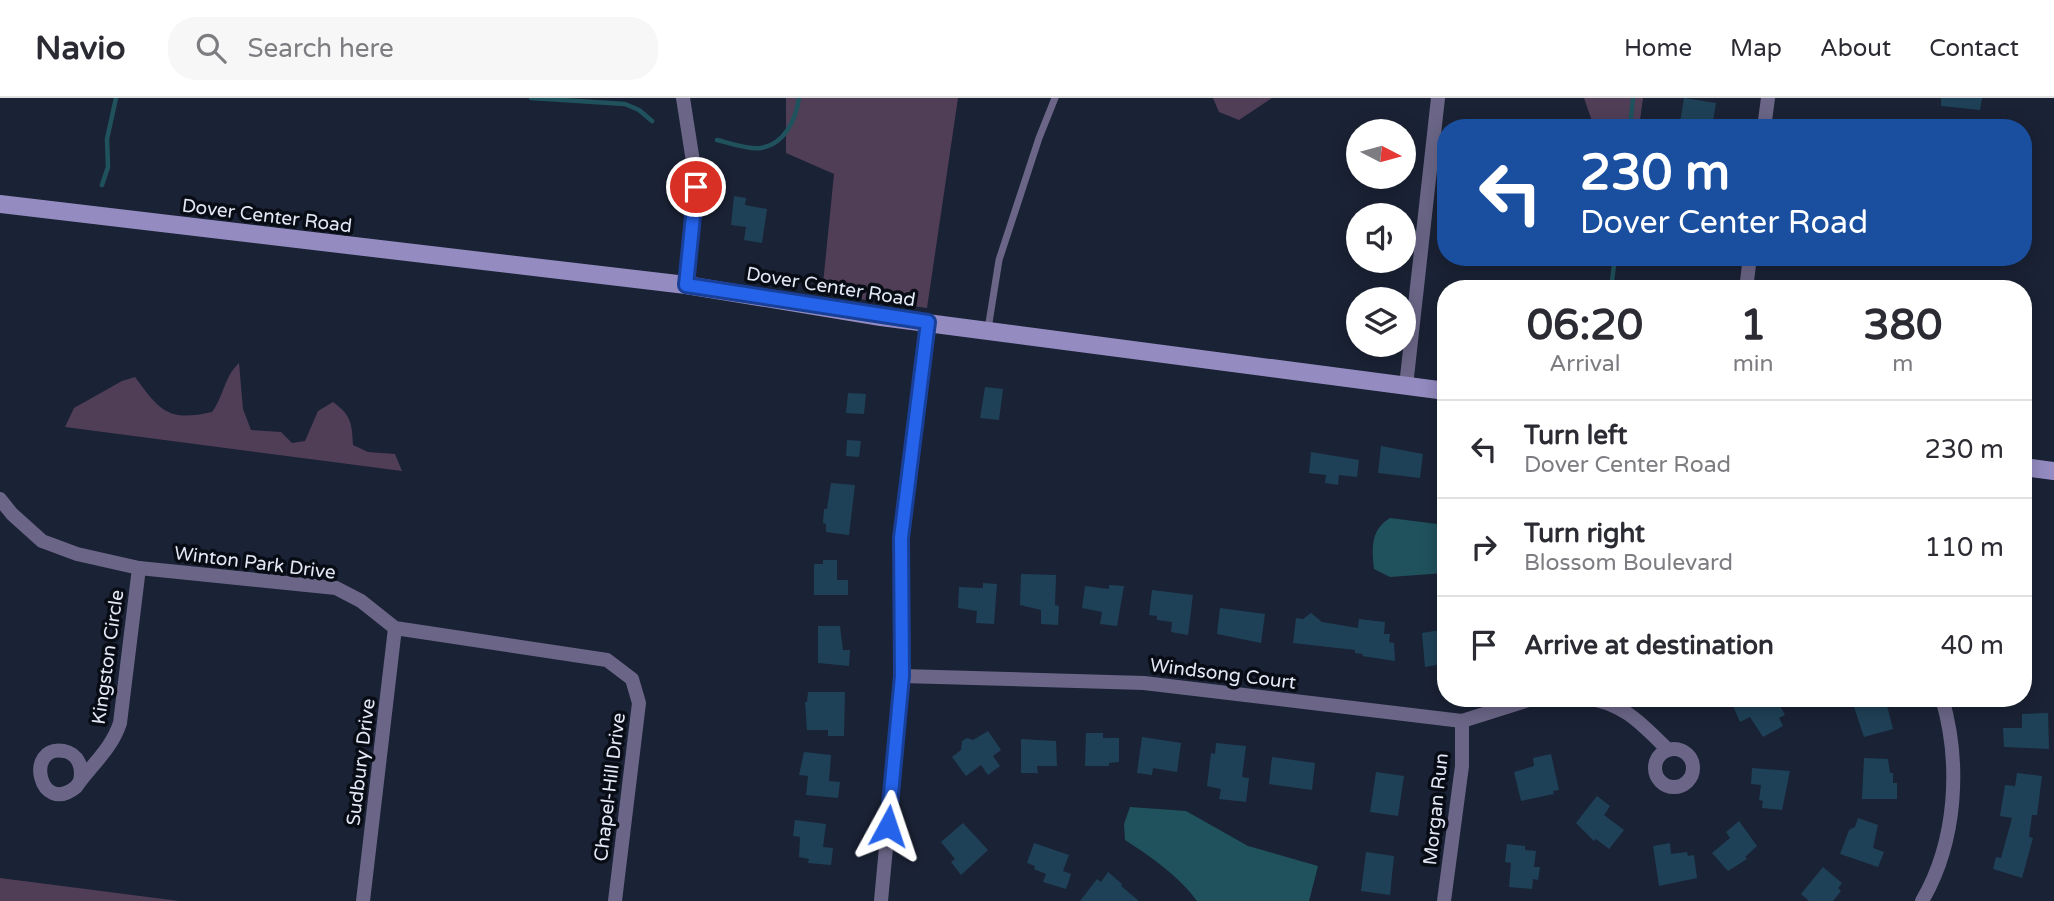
<!DOCTYPE html>
<html lang="en">
<head>
<meta charset="utf-8">
<style>
  :root { --surface:#fff; --page:#f7f7f7; --text:#2b2b33; --muted:#7c7c81; --line:#e1e1e2 }
  body { margin:0; font-family:"Varela Round",sans-serif; background:var(--page); color:var(--text); height:100vh; display:flex; flex-direction:column; font-size:26px; white-space:nowrap }
  * { box-sizing:border-box; margin:0 }
  p { font-size:23px; color:var(--muted) }
  .icon { flex:none; width:38px; height:38px; fill:none; stroke:currentColor; stroke-width:2; stroke-linecap:round; stroke-linejoin:round }
  .map { position:relative; flex:1; overflow:hidden }
  .panel { position:absolute; left:1437px; top:182px; width:595px; height:427px; display:flex; flex-direction:column; background:var(--surface); border-radius:28px; box-shadow:0 4px 18px #0003 }
  .panel>* { flex:none }
  .top-card { position:absolute; left:1437px; top:21px; width:595px; height:147px; border-radius:28px; box-shadow:0 4px 18px #0003; background:#1a4fa0; color:#fff; overflow:hidden }
  .needle { width:46px; rotate:96deg }
  .fabs { position:absolute; left:1346px; top:21px; display:grid; gap:14px }
  .fabs a { display:grid; place-items:center; width:70px; height:70px; border-radius:50%; background:var(--surface); box-shadow:0 4px 18px #0003; font-size:35px }
  .pin { position:absolute; display:grid; place-items:center; width:60px; height:60px; color:#fff; margin:-30px; border:4px solid #fff; border-radius:50%; box-shadow:0 2px 7px #0007 }
  .me { position:absolute; width:77px; margin:-38px; rotate:5deg; stroke-linejoin:round; filter:drop-shadow(0 0 5px #0008) }
  .turn { display:flex; align-items:center; gap:24px; height:147px; padding:0 28px; font-size:32px }
  .turn .icon { width:91px; height:91px; stroke-width:2.5 }
  .turn b { display:block; font-size:49px; line-height:60px }
  .eta { display:flex; justify-content:space-evenly; align-items:center; height:119px; text-align:center }
  .eta b { font-size:42px; font-weight:800; line-height:49px }
  ul { padding:0; list-style:none }
  li { display:flex; align-items:center; gap:21px; height:98px; padding:0 28px; border-top:2px solid var(--line) }
  li div { flex:1 }
  li b { display:block; font-size:26px }
  li em { font-style:normal }
  header { display:flex; align-items:center; gap:42px; box-sizing:border-box; height:98px; padding:0 35px; background:var(--surface); border-bottom:2px solid var(--line) }
  header strong { font-size:33px }
  nav { display:flex; gap:38px; margin-inline-start:auto; font-size:24px }
  .search { width:490px; height:63px; background:var(--page); display:flex; align-items:center; gap:18px; box-sizing:border-box; padding:0 24px; border-radius:28px; color:var(--muted); font-size:26px }
  .map>svg:first-child { display:block }
  .green { fill:#503e57 }
  .water { fill:#20525d }
  .lines { fill:none; stroke-linecap:round; stroke-linejoin:round }
  .stream { stroke:#20525d; stroke-width:4.5 }
  .building { fill:#1f4157 }
  .lane { stroke:#6b6687; stroke-width:7 }
  .street { stroke:#6b6687; stroke-width:14 }
  .secondary { stroke:#948cc1; stroke-width:18 }
  .route-casing { stroke:#184099; stroke-width:18 }
  .route { stroke:#2563eb; stroke-width:12 }
  .labels { text-anchor:middle; stroke-width:7; stroke-linejoin:round; paint-order:stroke }
  .street-label { font-size:19px; fill:#e2e8f5; stroke:#080c14 }
</style>
</head>
<body>
<header>
<strong>Navio</strong>
<div class="search"><svg class="icon" aria-label="search" viewBox="0 0 24 24"><circle cx="10" cy="10" r="6"/><path d="M15 15l6 6"/></svg>Search here</div>
<nav><a>Home</a><a>Map</a><a>About</a><a>Contact</a></nav>
</header>
<div class="map">
<svg width="2054" height="803" viewBox="0 0 2054 803">
  <rect width="100%" height="100%" fill="#1a2235"/>
  <g class="green">
    <polygon points="786,0 958,0 927,210 822,196 834,76 786,55"/>
    <polygon points="1213,0 1272,0 1239,22 1219,14"/>
    <polygon points="1584,0 1643,0 1639,30 1592,30 1593,26"/>
    <path d="M239,265L243,311L251,332L281,334L292,345L305,343L318,313L333,304C351,317 352,325 353,347L368,354L395,356L402,373L65,329L74,310L122,283L135,279C160,313 168,324 212,314C224,298 224,279 239,265Z"/>
    <polygon points="0,780 179,803 0,803"/>
  </g>
  <g class="water">
    <path d="M1390,420L1445,427V475L1390,479L1374,471C1372,451 1370,432 1390,420Z"/>
    <path d="M1130,709L1186,713L1248,748L1318,768L1309,803H1197C1179,778 1150,758 1125,742L1124,726Z"/>
  </g>
  <g class="lines">
    <g class="stream">
      <polyline points="531,0 625,6 639,12 652,23"/>
      <polyline points="1630,30 1633,0"/>
      <path d="M717,42C730,45 748,52 761,50C785,46 796,21 799,0"/>
      <polyline points="102,87 108,69 107,41 116,0"/>
      <polyline points="1611,191 1615,159"/>
    </g>
  </g>
  <g class="building">
    <polygon points="1684,0 1716,5 1712,30 1679,30"/>
    <polygon points="1941,0 1982,0 1980,12 1941,8"/>
    <polygon points="734,98 746,100 745,107 767,111 762,145 744,142 746,129 731,127"/>
    <polygon points="985,289 1003,291 999,322 980,320"/>
    <polygon points="848,295 866,296 864,316 846,315"/>
    <polygon points="847,342 861,343 859,359 846,358"/>
    <polygon points="1381,348 1423,356 1420,380 1378,375"/>
    <polygon points="1311,354 1359,362 1357,379 1339,377 1338,387 1325,385 1326,377 1309,375"/>
    <polygon points="831,385 855,387 849,437 826,434 826,426 823,425 824,411 827,411"/>
    <polygon points="823,462 837,462 837,482 848,482 848,497 814,497 814,466 823,466"/>
    <polygon points="1021,476 1056,477 1055,507 1059,508 1058,527 1041,526 1041,512 1020,507"/>
    <polygon points="983,485 997,486 994,526 976,525 977,513 958,510 959,489 983,490"/>
    <polygon points="1109,487 1124,488 1117,528 1100,526 1102,514 1082,510 1085,488 1109,491"/>
    <polygon points="1152,492 1193,497 1188,537 1171,534 1172,524 1157,522 1157,518 1149,517"/>
    <polygon points="1220,510 1265,516 1261,545 1217,536"/>
    <polygon points="1311,515 1322,524 1358,530 1359,521 1385,524 1384,536 1390,536 1389,544 1394,545 1395,563 1362,558 1363,556 1355,555 1355,552 1293,545 1296,520 1303,521"/>
    <polygon points="818,528 840,528 843,552 850,552 849,568 818,565"/>
    <polygon points="1446,531 1446,555 1440,556 1442,566 1425,569 1422,535"/>
    <polygon points="808,594 845,594 844,638 828,638 828,632 807,632 805,604 807,604"/>
    <polygon points="1748,600 1769,600 1773,609 1779,606 1785,617 1779,620 1783,628 1763,639 1750,619 1740,624 1733,608"/>
    <polygon points="1851,600 1885,600 1893,631 1864,639"/>
    <polygon points="2048,615 2049,651 2004,649 2003,630 2022,630 2022,616"/>
    <polygon points="988,633 1001,652 993,658 1000,668 988,677 981,667 966,678 952,659 961,652 962,643 967,640 973,642"/>
    <polygon points="1086,635 1103,635 1103,640 1119,640 1119,664 1109,665 1109,668 1085,668"/>
    <polygon points="1142,639 1181,645 1177,674 1153,670 1152,677 1137,675"/>
    <polygon points="1021,641 1056,643 1057,668 1037,668 1038,675 1021,675"/>
    <polygon points="1216,645 1246,648 1242,679 1249,680 1246,704 1219,701 1221,691 1207,688 1211,655 1215,656"/>
    <polygon points="804,654 831,657 829,683 840,684 838,700 806,697 808,678 799,677"/>
    <polygon points="1551,656 1559,692 1553,693 1554,696 1521,703 1514,674 1534,668 1533,660"/>
    <polygon points="1272,659 1315,665 1312,692 1269,686"/>
    <polygon points="1864,660 1888,661 1890,675 1893,675 1893,685 1897,685 1897,701 1862,701"/>
    <polygon points="1752,670 1790,673 1782,712 1762,710 1763,703 1759,702 1761,687 1751,686"/>
    <polygon points="1376,674 1404,678 1398,718 1370,714"/>
    <polygon points="2017,675 2042,678 2037,717 2032,717 2029,739 2033,740 2022,780 1993,771 1996,759 2001,760 2012,720 2000,718 2005,687 2015,688"/>
    <polygon points="1597,698 1610,708 1604,717 1624,732 1609,751 1596,741 1594,743 1576,725"/>
    <polygon points="1858,720 1878,727 1873,750 1884,754 1878,769 1840,756 1849,732 1855,729"/>
    <polygon points="795,722 826,726 823,749 833,750 831,767 808,765 809,761 799,759 800,739 793,738"/>
    <polygon points="1739,723 1757,748 1745,759 1747,761 1728,773 1712,755 1730,740 1726,734"/>
    <polygon points="963,725 988,752 961,777 951,764 955,761 941,744"/>
    <polygon points="1034,745 1069,757 1063,773 1071,776 1066,791 1043,784 1046,776 1034,771 1035,768 1027,765"/>
    <polygon points="1670,745 1671,756 1687,754 1688,758 1694,757 1697,780 1659,788 1653,748"/>
    <polygon points="1507,746 1525,748 1525,752 1536,753 1534,769 1540,769 1538,782 1533,781 1532,791 1509,789 1511,765 1505,764"/>
    <polygon points="1366,754 1394,758 1390,797 1361,793"/>
    <polygon points="1823,769 1842,785 1838,790 1841,793 1833,803 1809,803 1801,796"/>
    <polygon points="1108,774 1122,786 1121,788 1139,803 1080,803 1097,781 1101,784"/>
  </g>
  <g class="lines">
    <polyline class="lane" points="988,231 999,162 1039,40 1055,0"/>
    <g class="street">
      <polyline points="683,0 697,89 686,187"/>
      <polyline points="1764,30 1768,0"/>
      <polyline points="1746,191 1750,159"/>
      <polyline points="1406,288 1438,0"/>
      <polyline points="0,401 12,416 42,443 77,456 139,470 336,490 361,503 395,530 607,562 632,581 639,605 615,803"/>
      <polyline points="902,578 1144,585 1462,623 1535,600"/>
      <path d="M1584,600C1623,604 1642,626 1668,652"/>
      <circle cx="1674" cy="670" r="19"/>
      <path d="M80,683C83,670 79,656 64,653C24,646 39,719 76,689C92,666 111,652 120,625L139,470"/>
      <polyline points="363,803 395,530"/>
      <polyline points="881,803 902,578 901,440 928,224"/>
      <polyline points="1444,803 1462,668 1462,623"/>
      <path d="M1922,803C1957,743 1961,665 1942,600"/>
    </g>
    <g class="secondary">
      <polyline points="0,106 686,187 881,219 1446,293"/>
      <polyline points="2023,369 2054,373"/>
    </g>
  </g>
  <g class="lines">
    <defs>
      <polyline id="route" points="696,89 686,187 928,224 901,440 902,578 888,728"/>
    </defs>
    <use href="#route" class="route-casing"/>
    <use href="#route" class="route"/>
  </g>
  <g class="labels">
    <g class="street-label">
      <text transform="translate(267 117) rotate(7)" y="7">Dover Center Road</text>
      <text transform="translate(831 188) rotate(9)" y="7">Dover Center Road</text>
      <text transform="translate(255 464) rotate(7)" y="7">Winton Park Drive</text>
      <text transform="translate(107 559) rotate(-82)" y="7">Kingston Circle</text>
      <text transform="translate(1223 575) rotate(7)" y="7">Windsong Court</text>
      <text transform="translate(360 664) rotate(-83)" y="7">Sudbury Drive</text>
      <text transform="translate(609 689) rotate(-83)" y="7">Chapel-Hill Drive</text>
      <text transform="translate(1435 711) rotate(-84)" y="7">Morgan Run</text>
    </g>
  </g>
</svg>
<div class="fabs">
<a><svg class="needle" viewBox="-14 -14 28 28"><path d="M0-13l5 13h-10z" fill="#e53935"/><path d="M0 13l5-13h-10z" fill="#7c7c81"/></svg></a>
<a><svg class="icon" aria-label="sound" viewBox="0 0 24 24"><path d="M4 9h4l5-4v14l-5-4H4zM17 9q2 3 0 6"/></svg></a>
<a><svg class="icon" aria-label="layers" viewBox="0 0 24 24"><path d="M12 4l9 5-9 5-9-5zM3 14l9 5 9-5"/></svg></a>
</div>
<div class="pin" style="left:696px;top:89px;background:#d93025"><svg class="icon" aria-label="arrive" viewBox="0 0 24 24"><path d="M6 21V4h12l-3 4 3 4H6"/></svg></div>
<svg class="me" style="left:888px;top:728px" viewBox="-20 -20 40 40"><path d="M0-17L14 15 0 8-14 15z" fill="#2563eb" stroke="#fff" stroke-width="4"/></svg>
<div class="top-card">
<div class="turn"><svg class="icon" aria-label="left" viewBox="0 0 24 24"><path d="M17 20v-9H6M10 6l-5 5 5 5"/></svg><div><b>230 m</b>Dover Center Road</div></div>
</div>
<section class="panel">
<div class="eta">
<div><b>06:20</b><p>Arrival</p></div>
<div><b>1</b><p>min</p></div>
<div><b>380</b><p>m</p></div>
</div>
<ul>
<li><svg class="icon" aria-label="left" viewBox="0 0 24 24"><path d="M17 20v-9H6M10 6l-5 5 5 5"/></svg><div><b>Turn left</b><p>Dover Center Road</p></div><em>230 m</em></li>
<li><svg class="icon" aria-label="right" viewBox="0 0 24 24"><path d="M7 20v-9h11M14 6l5 5-5 5"/></svg><div><b>Turn right</b><p>Blossom Boulevard</p></div><em>110 m</em></li>
<li><svg class="icon" aria-label="arrive" viewBox="0 0 24 24"><path d="M6 21V4h12l-3 4 3 4H6"/></svg><div><b>Arrive at destination</b></div><em>40 m</em></li>
</ul>
</section>
</div>
</body>
</html>
